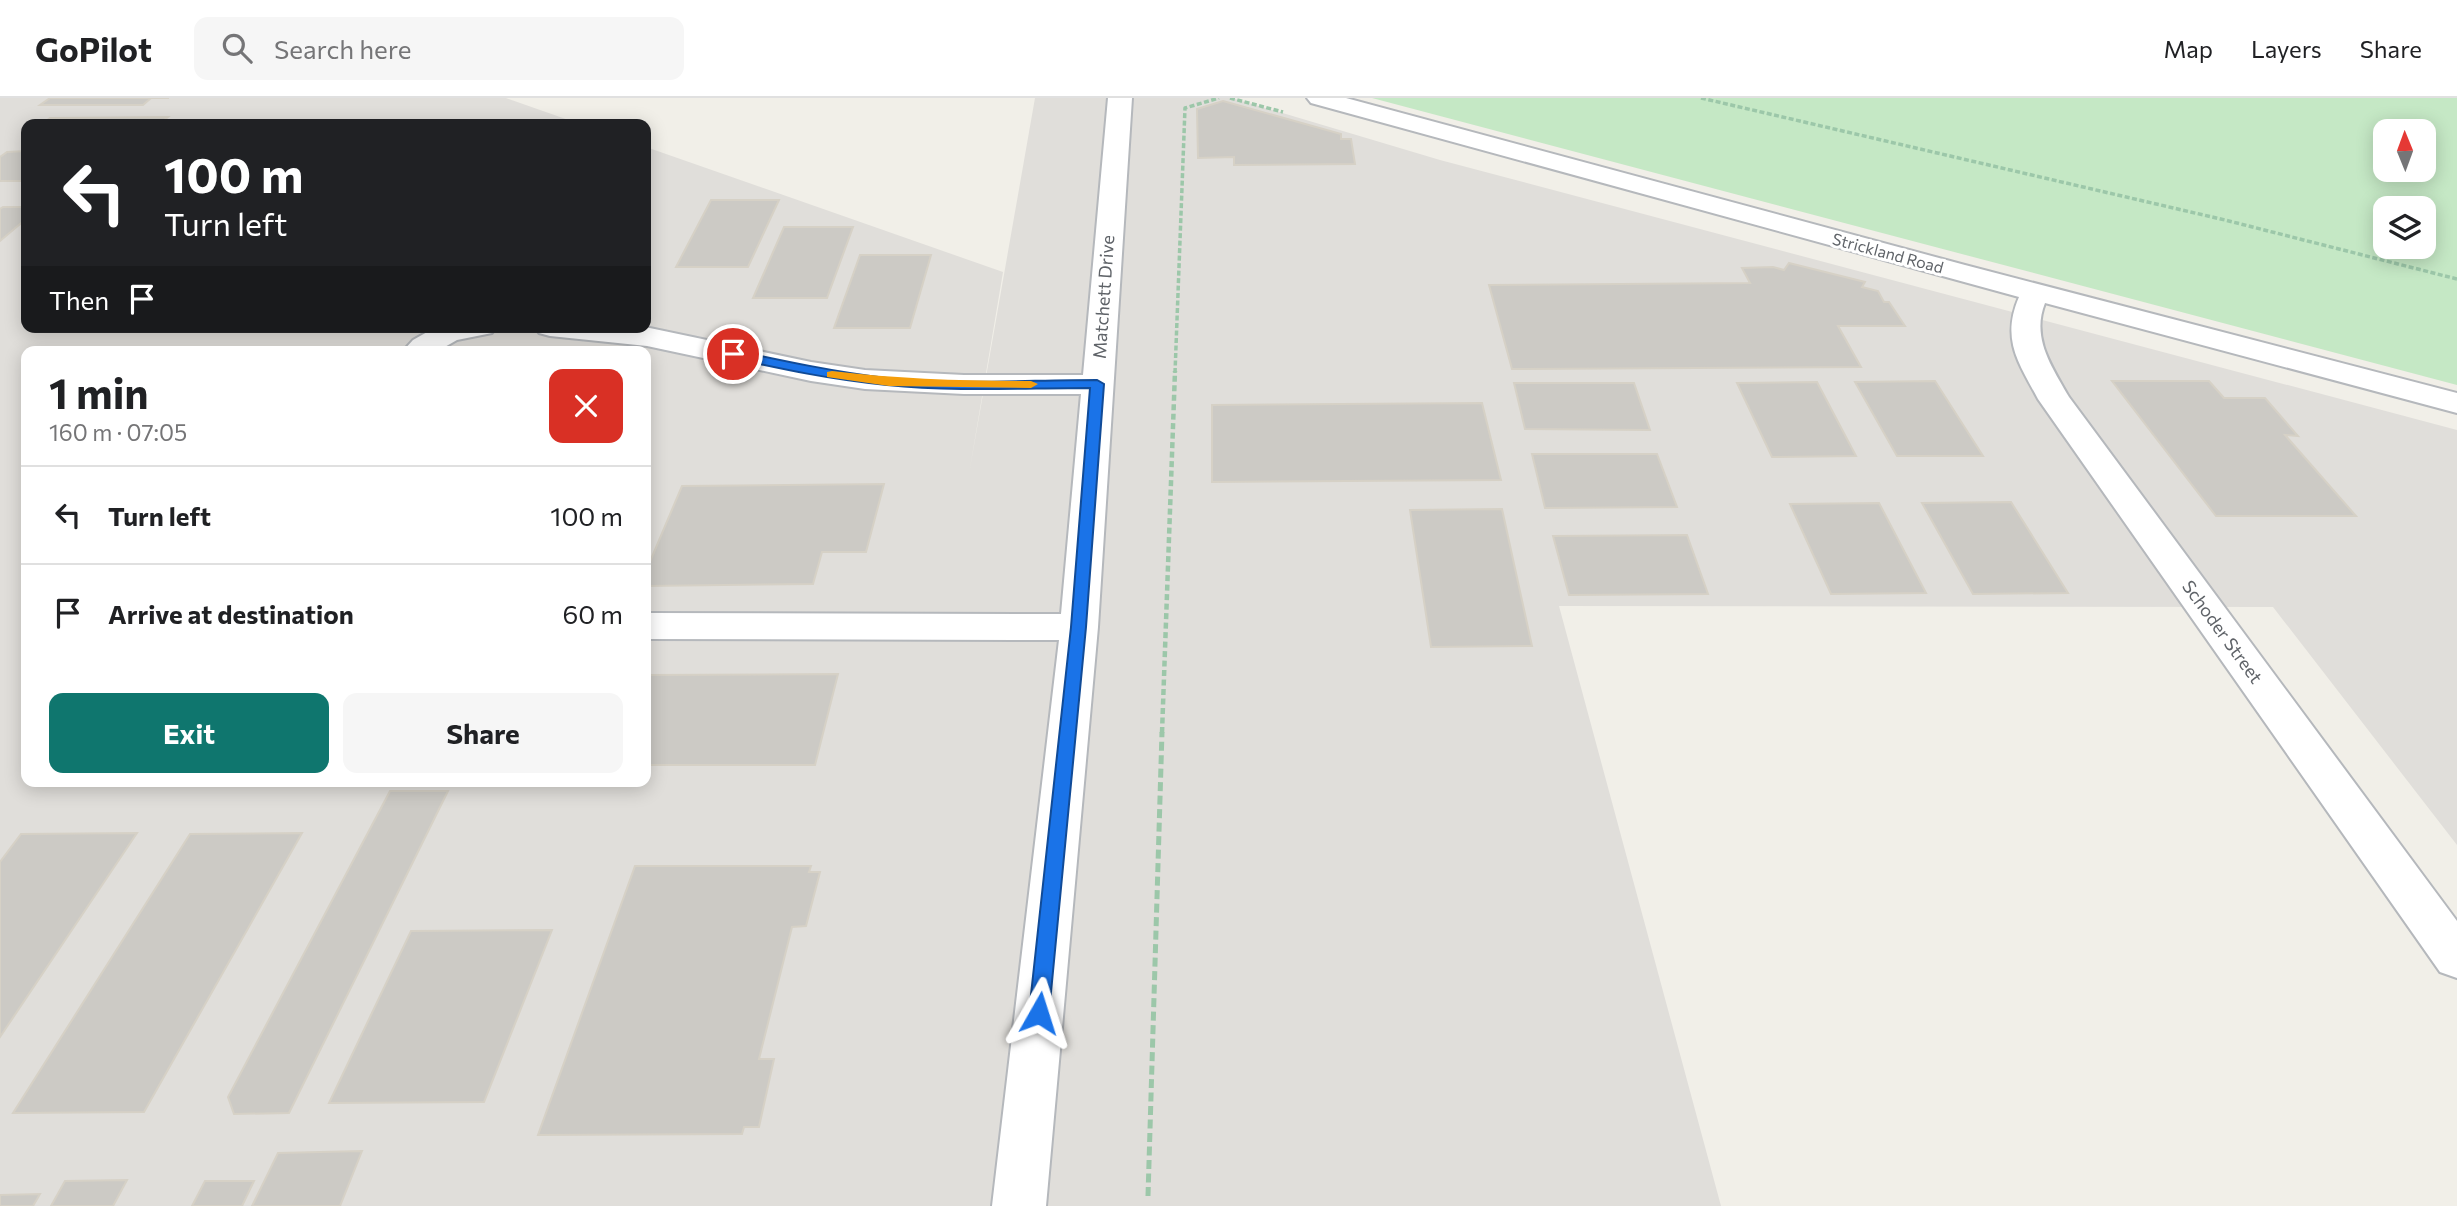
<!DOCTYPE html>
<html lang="en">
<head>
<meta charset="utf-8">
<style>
  :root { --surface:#fff; --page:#f6f6f6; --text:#202124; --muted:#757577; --line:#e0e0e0; --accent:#0f766e }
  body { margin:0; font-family:Commissioner,sans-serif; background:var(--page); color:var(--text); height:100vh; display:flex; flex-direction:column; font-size:26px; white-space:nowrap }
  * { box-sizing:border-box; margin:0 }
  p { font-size:23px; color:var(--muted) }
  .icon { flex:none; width:38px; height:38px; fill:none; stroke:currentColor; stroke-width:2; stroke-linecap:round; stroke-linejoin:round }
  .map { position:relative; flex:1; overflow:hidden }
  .panel { position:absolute; left:21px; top:248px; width:630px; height:441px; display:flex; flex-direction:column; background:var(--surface); border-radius:14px; box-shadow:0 4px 18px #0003 }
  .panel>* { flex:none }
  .banner { position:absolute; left:21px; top:21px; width:630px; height:214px; border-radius:14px; box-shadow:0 4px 18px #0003; background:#202124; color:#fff; overflow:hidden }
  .needle { width:46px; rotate:359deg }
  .buttons { position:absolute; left:2373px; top:21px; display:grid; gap:14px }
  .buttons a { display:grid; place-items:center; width:63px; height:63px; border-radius:14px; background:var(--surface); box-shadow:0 4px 18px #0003; font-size:35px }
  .pin { position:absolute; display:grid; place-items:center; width:60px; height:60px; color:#fff; margin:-30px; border:4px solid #fff; border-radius:50%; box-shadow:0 2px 7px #0007 }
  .me { position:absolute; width:77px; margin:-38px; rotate:6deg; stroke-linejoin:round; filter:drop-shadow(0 0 5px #0008) }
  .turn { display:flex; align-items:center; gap:24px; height:147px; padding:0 28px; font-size:32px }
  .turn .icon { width:91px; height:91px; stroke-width:2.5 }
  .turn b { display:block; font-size:49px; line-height:60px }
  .then { display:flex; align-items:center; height:66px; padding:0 28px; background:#0003; gap:14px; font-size:26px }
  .round { display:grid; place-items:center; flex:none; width:74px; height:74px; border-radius:14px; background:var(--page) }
  .head { display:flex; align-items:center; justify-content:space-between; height:119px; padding:0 28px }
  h1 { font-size:42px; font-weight:700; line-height:52px }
  .primary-button { display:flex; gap:14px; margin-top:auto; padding:14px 28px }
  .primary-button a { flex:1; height:80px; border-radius:14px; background:var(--accent); color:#fff; font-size:28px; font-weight:700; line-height:80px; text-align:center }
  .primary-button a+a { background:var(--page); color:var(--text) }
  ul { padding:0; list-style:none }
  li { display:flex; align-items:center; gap:21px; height:98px; padding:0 28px; border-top:2px solid var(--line) }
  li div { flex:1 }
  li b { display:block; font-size:26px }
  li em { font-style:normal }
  header { display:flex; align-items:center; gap:42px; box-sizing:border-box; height:98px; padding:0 35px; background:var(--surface); border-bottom:2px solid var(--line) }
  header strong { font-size:33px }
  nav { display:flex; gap:38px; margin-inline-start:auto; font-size:24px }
  .search { width:490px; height:63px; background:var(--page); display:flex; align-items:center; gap:18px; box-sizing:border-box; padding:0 24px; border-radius:14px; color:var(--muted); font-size:26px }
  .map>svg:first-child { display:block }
  .industrial { fill:#e0deda; fill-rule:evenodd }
  .green { fill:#c5e8c5; fill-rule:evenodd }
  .building { fill:#cccac5; stroke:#d6d1c6; stroke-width:2 }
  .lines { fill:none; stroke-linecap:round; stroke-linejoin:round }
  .minor-casing { stroke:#b5b8bc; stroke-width:4 }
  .path-far2 { stroke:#9cc7a9; stroke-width:3.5; stroke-dasharray:5 2.5; stroke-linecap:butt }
  .path-far1 { stroke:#9cc7a9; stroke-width:4.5; stroke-dasharray:6 3.5; stroke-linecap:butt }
  .path { stroke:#9cc7a9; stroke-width:5; stroke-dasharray:9 4.5; stroke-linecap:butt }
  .minor { fill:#fff; fill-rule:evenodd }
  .route { fill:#1a73e8; stroke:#114b97; stroke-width:2 }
  .slow { fill:#f59e0b }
  .labels { text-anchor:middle; stroke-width:6; stroke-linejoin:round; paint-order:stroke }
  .far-street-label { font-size:16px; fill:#5f6368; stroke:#fff }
  .street-label { font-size:18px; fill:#5f6368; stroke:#fff }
</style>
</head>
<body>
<header>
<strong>GoPilot</strong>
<div class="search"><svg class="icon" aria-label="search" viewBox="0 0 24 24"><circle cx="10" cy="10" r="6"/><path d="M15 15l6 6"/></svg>Search here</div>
<nav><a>Map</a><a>Layers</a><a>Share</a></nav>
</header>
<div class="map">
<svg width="2457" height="1108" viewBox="0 0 2457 1108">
  <rect width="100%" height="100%" fill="#f1efe8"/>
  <path class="industrial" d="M0,0H506L580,26H26V229H646V49L1003,174L970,370L1035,0H1232L1440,62L2457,332V747L2273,509L1559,508L1721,1108H0ZM26,254H646V684H26Z"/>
  <path class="green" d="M1372,0H2457V287ZM2385,33H2424V72H2385ZM2385,110H2424V149H2385Z"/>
  <g class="building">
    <polygon points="50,0 169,0 151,0 143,7 40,7"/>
    <polygon points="1223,3 1341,36 1341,41 1351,41 1355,66 1234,67 1234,59 1198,60 1197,11"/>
    <polygon points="168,19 159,26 42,26 50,20"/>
    <polygon points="26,53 26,83 0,83 0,59 7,54"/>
    <polygon points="711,102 779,102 748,169 676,169"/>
    <polygon points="3,109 26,109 26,121 0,143 0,111"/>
    <polygon points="784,129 853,129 827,200 753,200"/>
    <polygon points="860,157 931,157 910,230 834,230"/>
    <polygon points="1789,165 1865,184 1862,189 1878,193 1884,204 1889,204 1905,228 1838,228 1861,269 1512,271 1489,187 1750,185 1742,170 1773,169 1784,172"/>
    <polygon points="1935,283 1983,358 1897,358 1855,284"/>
    <polygon points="2112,283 2209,283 2224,300 2265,300 2298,338 2285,337 2356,418 2216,418"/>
    <polygon points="1817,284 1856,358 1772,359 1737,285"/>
    <polygon points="1514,285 1634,285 1650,332 1525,331"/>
    <polygon points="1482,305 1501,382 1212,384 1212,307"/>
    <polygon points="1532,356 1657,356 1677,409 1545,410"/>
    <polygon points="884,386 866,454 822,454 813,486 646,488 646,473 682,388"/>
    <polygon points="2011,404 2068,495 1973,496 1922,405"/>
    <polygon points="1879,405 1926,495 1831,496 1790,406"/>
    <polygon points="1502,411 1532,548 1431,549 1410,412"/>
    <polygon points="1687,437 1708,496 1569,497 1553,438"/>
    <polygon points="838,576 815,667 646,667 646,577"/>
    <polygon points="390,693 448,693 289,1015 234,1016 228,999"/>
    <polygon points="137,735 0,939 0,764 21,736"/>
    <polygon points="302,735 144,1014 13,1015 190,736"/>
    <polygon points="635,768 811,768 809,774 820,774 806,828 792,829 759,961 774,961 759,1029 744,1029 742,1036 538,1037"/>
    <polygon points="552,832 484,1004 329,1005 411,833"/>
    <polygon points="362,1053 340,1108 252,1108 278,1055"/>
    <polygon points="127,1082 113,1108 51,1108 65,1083"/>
    <polygon points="205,1083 254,1083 242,1108 192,1108"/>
    <polygon points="40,1096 33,1108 0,1108 0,1097"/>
  </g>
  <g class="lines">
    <defs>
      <g id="minor">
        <polygon points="1108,0 1132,0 1098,529 1046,1108 992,1108 1059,542 646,541 646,515 1061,516 1081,296 964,296 865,291 811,283 647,248 550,238 539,235 535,229 645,229 811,264 865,272 964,277 1083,277"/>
        <path d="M1307,0H1346L1965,167L2457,295V315L2045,205C2031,240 2052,269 2069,299L2457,823V880L2440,874L2038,301C2018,264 2001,241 2019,199L1311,5Z"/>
        <polygon points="436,229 496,229 492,235 457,242 436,254 402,254 413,242"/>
      </g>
    </defs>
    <use href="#minor" class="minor-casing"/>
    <g class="path-far2">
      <polyline points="1230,0 1283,14"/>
      <polyline points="1701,0 2225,122 2457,181"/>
      <polyline points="1175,275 1185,10 1219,0"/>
    </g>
    <polyline class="path-far1" points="1162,635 1175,273"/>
    <polyline class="path" points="1148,1098 1162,634"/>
    <use href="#minor" class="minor"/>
  </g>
  <path class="route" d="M733,252C784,263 835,274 887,280C956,287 1027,282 1097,282L1104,286L1086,529L1049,915L1046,921L1039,924L1032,921L1029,915L1071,529L1090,290C1023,290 954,294 887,287C833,282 781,271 728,259L727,256Z"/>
  <path class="slow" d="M832,273C898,281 964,283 1031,283L1038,286L1031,290L889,288L827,279V274Z"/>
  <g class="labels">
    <g class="far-street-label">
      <text transform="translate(1888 155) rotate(15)" y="6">Strickland Road</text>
    </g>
    <g class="street-label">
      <text transform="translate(1104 199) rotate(-86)" y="6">Matchett Drive</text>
      <text transform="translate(2222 534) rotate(54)" y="6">Schoder Street</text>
    </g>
  </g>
</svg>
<div class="buttons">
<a><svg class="needle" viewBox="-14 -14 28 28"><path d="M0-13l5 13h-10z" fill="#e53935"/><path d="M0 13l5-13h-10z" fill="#757577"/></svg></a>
<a><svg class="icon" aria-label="layers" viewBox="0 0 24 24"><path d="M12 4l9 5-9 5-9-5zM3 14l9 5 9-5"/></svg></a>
</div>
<div class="pin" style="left:733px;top:256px;background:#d93025"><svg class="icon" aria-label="arrive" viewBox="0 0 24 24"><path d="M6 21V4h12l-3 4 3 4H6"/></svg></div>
<svg class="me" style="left:1039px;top:915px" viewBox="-20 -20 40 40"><path d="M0-17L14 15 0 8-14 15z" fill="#1a73e8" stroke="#fff" stroke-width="4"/></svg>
<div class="banner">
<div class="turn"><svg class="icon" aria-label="left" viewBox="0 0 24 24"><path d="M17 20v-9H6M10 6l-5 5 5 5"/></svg><div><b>100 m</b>Turn left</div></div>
<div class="then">Then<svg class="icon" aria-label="arrive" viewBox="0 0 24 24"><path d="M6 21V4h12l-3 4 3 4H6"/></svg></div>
</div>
<section class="panel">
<div class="head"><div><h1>1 min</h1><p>160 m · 07:05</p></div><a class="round" style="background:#d93025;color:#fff"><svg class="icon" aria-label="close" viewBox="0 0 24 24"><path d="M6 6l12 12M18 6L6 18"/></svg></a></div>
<ul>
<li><svg class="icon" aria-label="left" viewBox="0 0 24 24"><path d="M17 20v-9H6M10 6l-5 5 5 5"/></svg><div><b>Turn left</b></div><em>100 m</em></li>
<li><svg class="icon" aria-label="arrive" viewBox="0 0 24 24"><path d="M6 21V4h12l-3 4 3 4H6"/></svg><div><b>Arrive at destination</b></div><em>60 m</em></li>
</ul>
<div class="primary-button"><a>Exit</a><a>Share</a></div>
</section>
</div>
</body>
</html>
